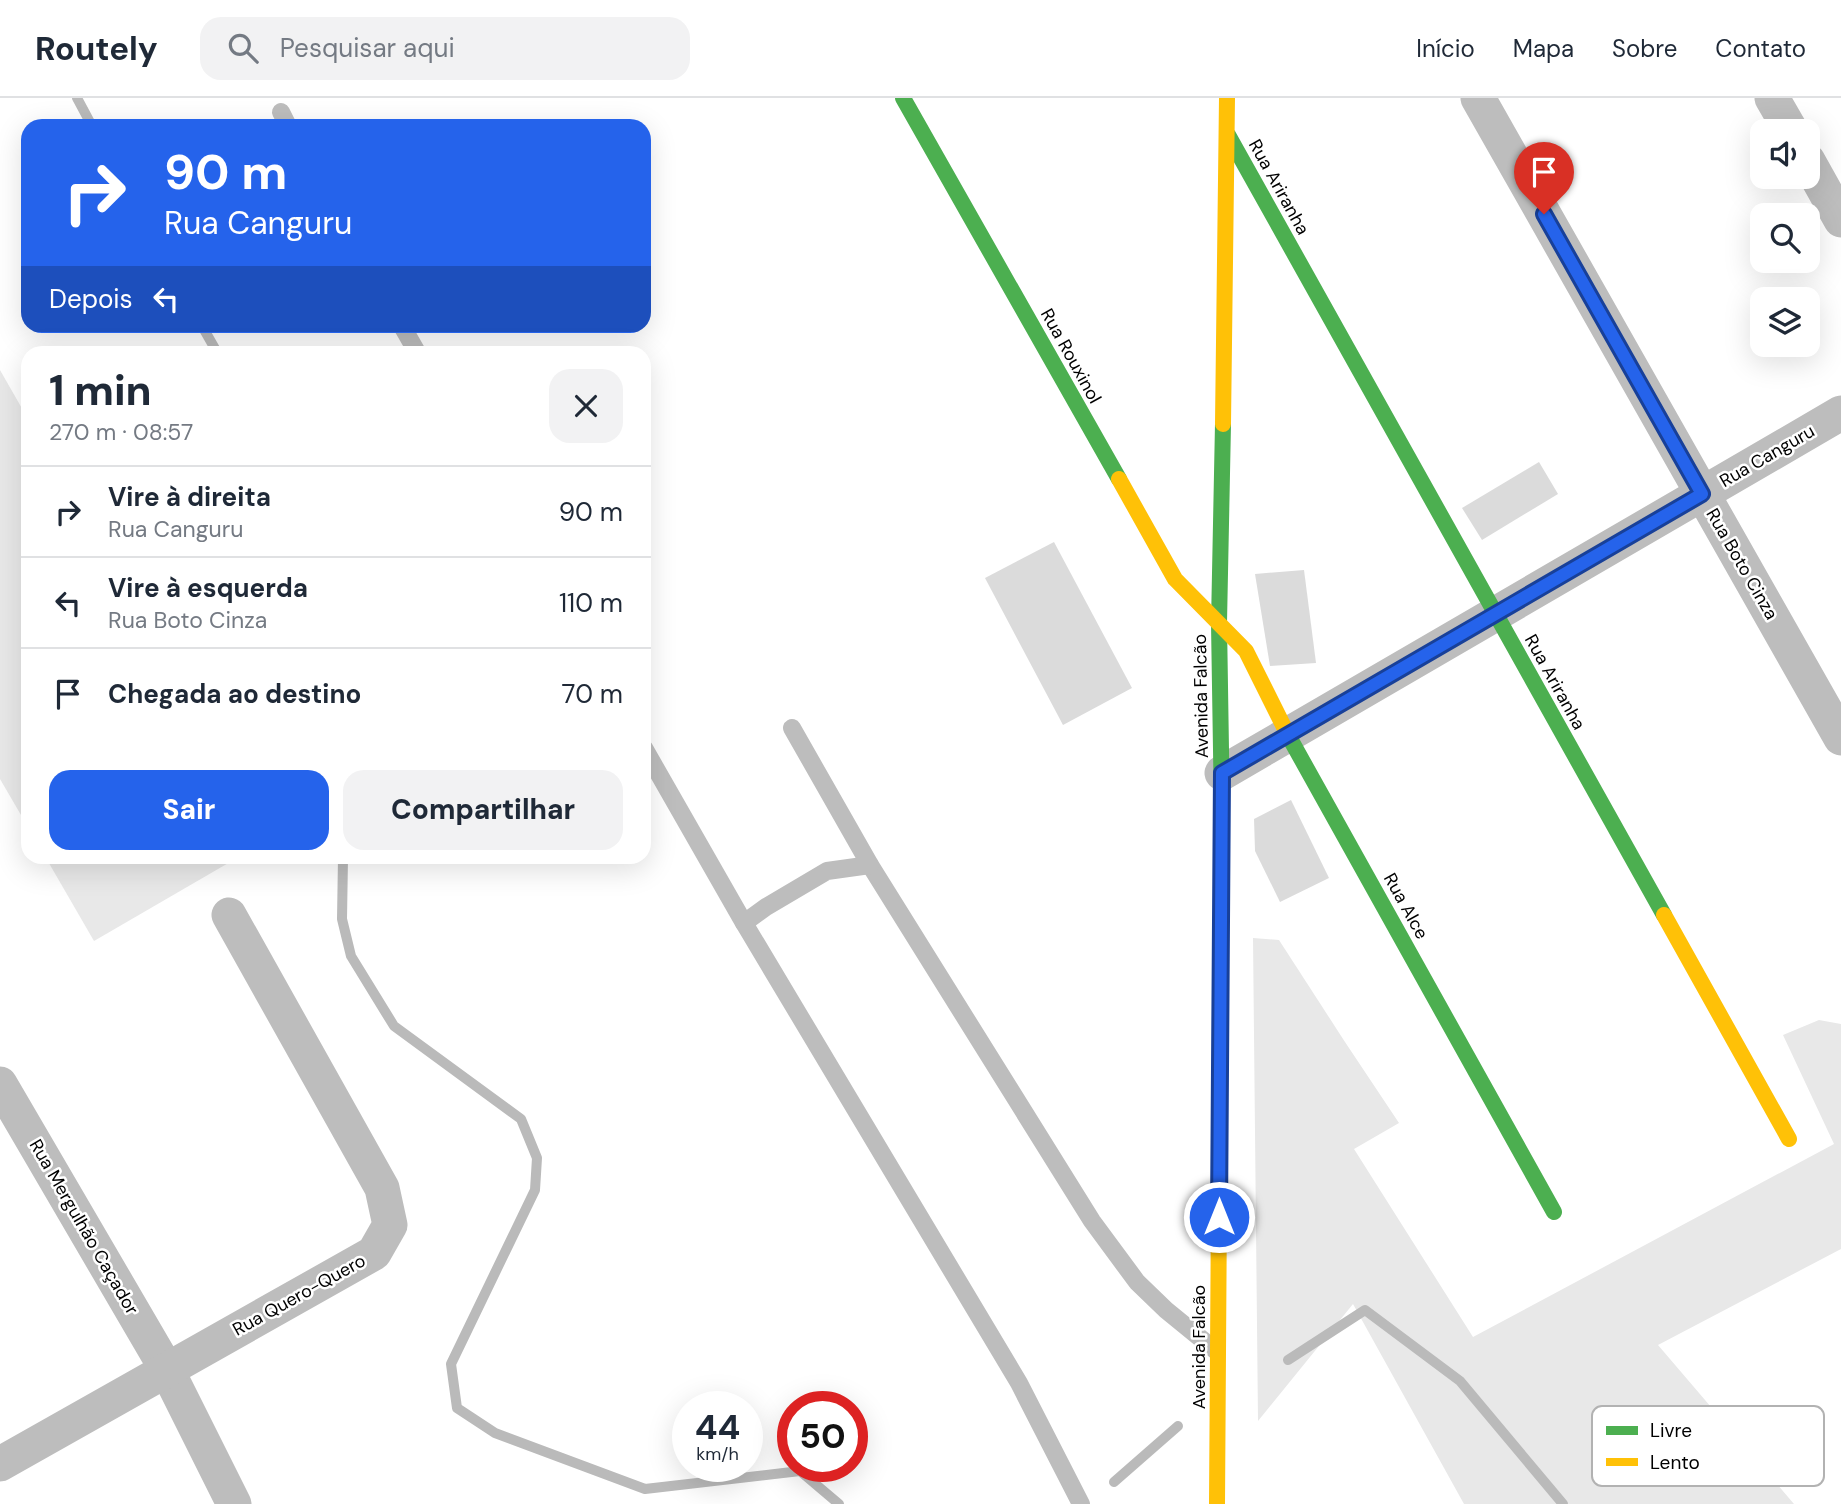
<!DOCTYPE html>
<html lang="pt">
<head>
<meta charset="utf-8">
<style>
  :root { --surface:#fff; --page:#f2f2f3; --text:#1f2937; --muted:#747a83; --line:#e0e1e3; --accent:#2563eb }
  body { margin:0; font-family:"DM Sans",sans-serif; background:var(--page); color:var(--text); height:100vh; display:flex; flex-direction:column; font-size:26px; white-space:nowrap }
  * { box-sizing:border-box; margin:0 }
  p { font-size:23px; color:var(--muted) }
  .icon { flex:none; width:38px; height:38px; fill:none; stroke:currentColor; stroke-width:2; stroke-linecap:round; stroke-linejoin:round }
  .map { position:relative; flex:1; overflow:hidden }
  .sheet { position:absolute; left:21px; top:248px; width:630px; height:518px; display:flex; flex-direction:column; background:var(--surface); border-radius:21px; box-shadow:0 7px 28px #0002 }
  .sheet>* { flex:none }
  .guide { position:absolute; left:21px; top:21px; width:630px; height:214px; border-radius:21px; box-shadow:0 7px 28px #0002; background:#2563eb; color:#fff; overflow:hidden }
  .controls { position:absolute; left:1750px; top:21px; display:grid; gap:14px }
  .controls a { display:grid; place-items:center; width:70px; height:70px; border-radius:14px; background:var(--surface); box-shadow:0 7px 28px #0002; font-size:35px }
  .speed { position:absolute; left:672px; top:1293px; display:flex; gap:14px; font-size:35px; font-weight:700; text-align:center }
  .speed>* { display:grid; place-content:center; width:91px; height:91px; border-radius:50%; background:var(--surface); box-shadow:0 7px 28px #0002; line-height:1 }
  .speed small { font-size:18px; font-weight:400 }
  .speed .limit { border:10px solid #d22; background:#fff; color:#111 }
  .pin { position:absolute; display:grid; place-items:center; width:60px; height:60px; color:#fff; margin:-72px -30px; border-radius:50% 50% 50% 0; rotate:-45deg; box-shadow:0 0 7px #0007 }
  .pin .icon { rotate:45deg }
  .me { position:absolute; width:77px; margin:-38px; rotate:0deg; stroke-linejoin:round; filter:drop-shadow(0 0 5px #0008) }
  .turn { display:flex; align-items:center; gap:24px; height:147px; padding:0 28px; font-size:32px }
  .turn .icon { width:91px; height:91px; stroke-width:2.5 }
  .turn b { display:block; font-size:49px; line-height:60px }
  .then { display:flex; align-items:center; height:66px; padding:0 28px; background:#0003; gap:14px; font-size:26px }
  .round { display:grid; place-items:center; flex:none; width:74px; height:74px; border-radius:21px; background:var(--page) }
  .head { display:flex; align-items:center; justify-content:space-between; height:119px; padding:0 28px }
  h1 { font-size:42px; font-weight:800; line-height:52px }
  .primary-button { display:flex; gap:14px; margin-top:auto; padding:14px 28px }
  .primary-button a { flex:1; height:80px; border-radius:21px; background:var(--accent); color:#fff; font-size:28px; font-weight:800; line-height:80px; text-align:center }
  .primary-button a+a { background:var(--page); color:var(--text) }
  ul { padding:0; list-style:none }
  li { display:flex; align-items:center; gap:21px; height:91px; padding:0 28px; border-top:2px solid var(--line) }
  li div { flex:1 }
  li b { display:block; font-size:26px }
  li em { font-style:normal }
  header { display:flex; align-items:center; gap:42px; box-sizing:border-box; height:98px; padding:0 35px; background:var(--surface); border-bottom:2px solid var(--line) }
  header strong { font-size:33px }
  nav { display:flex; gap:38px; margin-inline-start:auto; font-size:24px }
  .search { width:490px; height:63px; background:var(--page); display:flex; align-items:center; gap:18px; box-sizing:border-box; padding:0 24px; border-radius:21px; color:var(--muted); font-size:26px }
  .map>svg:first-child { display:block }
  .green { fill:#e8e8e8 }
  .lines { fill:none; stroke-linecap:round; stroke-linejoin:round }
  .stream { stroke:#bababa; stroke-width:10 }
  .building { fill:#dbdbdb }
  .lane { stroke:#bdbdbd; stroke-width:18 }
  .street { stroke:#bdbdbd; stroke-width:35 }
  .fast { stroke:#4caf50; stroke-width:16 }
  .slow { stroke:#ffc107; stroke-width:16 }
  .route-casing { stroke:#184099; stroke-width:18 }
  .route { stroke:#2563eb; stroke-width:12 }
  .labels { text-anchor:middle; stroke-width:5; stroke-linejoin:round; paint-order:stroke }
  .street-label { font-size:18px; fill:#000; stroke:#fff }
  .key { fill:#fff; stroke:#b2b2b2; stroke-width:2 }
  .key-label { font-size:19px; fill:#000 }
</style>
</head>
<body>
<header>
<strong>Routely</strong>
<div class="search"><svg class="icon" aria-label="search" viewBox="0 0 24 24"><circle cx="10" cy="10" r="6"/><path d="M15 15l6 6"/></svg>Pesquisar aqui</div>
<nav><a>Início</a><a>Mapa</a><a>Sobre</a><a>Contato</a></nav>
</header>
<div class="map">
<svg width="1841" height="1406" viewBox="0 0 1841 1406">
  <rect width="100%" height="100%" fill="#fff"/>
  <g class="green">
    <polygon points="0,272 28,321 28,729 0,681"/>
    <polygon points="46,760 237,760 94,843"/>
    <polygon points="1253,840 1279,842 1345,944 1399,1025 1354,1051 1473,1239 1834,1046 1783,937 1819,922 1841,926 1841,1151 1658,1247 1794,1406 1464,1406 1353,1206 1258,1323"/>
  </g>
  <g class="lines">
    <g class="stream">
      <polyline points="77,0 92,28"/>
      <polyline points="202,228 218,256"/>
      <polyline points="343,760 342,821 351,858 394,928 521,1021 537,1060 535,1092 451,1266 457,1310 495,1335 645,1391 800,1373 839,1406"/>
      <polyline points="1288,1262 1365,1212 1460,1283 1563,1406"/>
      <polyline points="1114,1384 1178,1328"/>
    </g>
  </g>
  <g class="building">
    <polygon points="1539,364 1558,396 1482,442 1462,410"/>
    <polygon points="1054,444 1132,590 1063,627 985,480"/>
    <polygon points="1304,472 1316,565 1270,568 1255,476"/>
    <polygon points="1291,702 1329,780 1280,804 1255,753 1254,721"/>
  </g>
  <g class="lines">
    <g class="lane">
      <polyline points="281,14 288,28"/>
      <polyline points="402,228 418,256"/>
      <polyline points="792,630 870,767 1092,1123 1137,1184 1166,1212 1215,1252"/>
      <polyline points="644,650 744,825"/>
      <polyline points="870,767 827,773 766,809 744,825 1019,1285 1081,1406"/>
    </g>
    <g class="street">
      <polyline points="1478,0 1841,640"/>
      <polyline points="1772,0 1791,33"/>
      <polyline points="1808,63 1841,122"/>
      <polyline points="1222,675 1841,315"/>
      <polyline points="0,986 167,1272 234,1406"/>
      <polyline points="0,1366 374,1155 390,1127 382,1090 229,817"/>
    </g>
    <g class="fast">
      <polyline points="903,0 1119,381"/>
      <polyline points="1228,37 1664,817"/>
      <polyline points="1288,637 1554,1114"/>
      <polyline points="1219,1103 1222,715 1219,525 1223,326"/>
    </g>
    <g class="slow">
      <polyline points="1223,326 1227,0"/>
      <polyline points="1119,381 1175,481 1246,553 1288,637"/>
      <polyline points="1664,817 1789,1041"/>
      <polyline points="1217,1406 1219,1103"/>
    </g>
  </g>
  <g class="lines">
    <defs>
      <polyline id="route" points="1219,1119 1222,675 1702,396 1544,116"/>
    </defs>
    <use href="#route" class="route-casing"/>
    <use href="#route" class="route"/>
  </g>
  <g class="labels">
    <g class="street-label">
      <text transform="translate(1279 89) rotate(61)" y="6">Rua Ariranha</text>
      <text transform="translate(1071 258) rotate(61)" y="6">Rua Rouxinol</text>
      <text transform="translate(1767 358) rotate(-30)" y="6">Rua Canguru</text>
      <text transform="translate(1742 466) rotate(60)" y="6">Rua Boto Cinza</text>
      <text transform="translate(1555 584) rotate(61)" y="6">Rua Ariranha</text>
      <text transform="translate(1201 598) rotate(-91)" y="6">Avenida Falcão</text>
      <text transform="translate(1406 808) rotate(61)" y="6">Rua Alce</text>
      <text transform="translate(84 1129) rotate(60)" y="6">Rua Mergulhão Caçador</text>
      <text transform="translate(299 1197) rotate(-29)" y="6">Rua Quero-Quero</text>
      <text transform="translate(1199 1249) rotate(-90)" y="6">Avenida Falcão</text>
    </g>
  </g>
  <rect x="1592" y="1308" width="232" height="80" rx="10" class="key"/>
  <rect x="1606" y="1328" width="32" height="9" fill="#4caf50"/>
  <rect x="1606" y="1360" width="32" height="8" fill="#ffc107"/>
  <g class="key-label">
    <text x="1650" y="1339">Livre</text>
    <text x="1650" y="1371">Lento</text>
  </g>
</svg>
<div class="controls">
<a><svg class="icon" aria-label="sound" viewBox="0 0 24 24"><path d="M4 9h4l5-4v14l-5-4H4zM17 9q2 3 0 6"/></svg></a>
<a><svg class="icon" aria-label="search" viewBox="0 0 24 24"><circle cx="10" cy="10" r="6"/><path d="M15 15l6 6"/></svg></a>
<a><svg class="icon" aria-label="layers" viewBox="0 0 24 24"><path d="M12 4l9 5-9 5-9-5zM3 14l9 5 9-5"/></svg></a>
</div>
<div class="speed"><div>44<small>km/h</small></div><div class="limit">50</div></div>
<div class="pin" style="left:1544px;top:116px;background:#d93025"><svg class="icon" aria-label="arrive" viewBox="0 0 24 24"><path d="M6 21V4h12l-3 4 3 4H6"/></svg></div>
<svg class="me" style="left:1219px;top:1119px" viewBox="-20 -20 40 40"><circle r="17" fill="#2563eb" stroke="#fff" stroke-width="3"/><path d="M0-11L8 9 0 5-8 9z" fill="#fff"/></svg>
<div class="guide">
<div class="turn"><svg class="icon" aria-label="right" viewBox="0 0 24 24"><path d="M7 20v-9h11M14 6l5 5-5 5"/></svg><div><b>90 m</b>Rua Canguru</div></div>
<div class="then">Depois<svg class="icon" aria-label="left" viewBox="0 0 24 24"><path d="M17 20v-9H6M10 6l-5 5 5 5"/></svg></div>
</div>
<section class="sheet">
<div class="head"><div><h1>1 min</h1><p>270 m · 08:57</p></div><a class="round"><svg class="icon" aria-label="close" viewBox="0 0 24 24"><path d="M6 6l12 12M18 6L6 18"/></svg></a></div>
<ul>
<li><svg class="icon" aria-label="right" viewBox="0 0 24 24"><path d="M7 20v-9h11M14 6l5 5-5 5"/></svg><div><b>Vire à direita</b><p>Rua Canguru</p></div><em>90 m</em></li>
<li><svg class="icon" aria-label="left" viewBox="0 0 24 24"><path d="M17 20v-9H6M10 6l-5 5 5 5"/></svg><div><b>Vire à esquerda</b><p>Rua Boto Cinza</p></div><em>110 m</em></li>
<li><svg class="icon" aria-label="arrive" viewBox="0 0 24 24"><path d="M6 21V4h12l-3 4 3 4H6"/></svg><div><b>Chegada ao destino</b></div><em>70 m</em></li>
</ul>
<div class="primary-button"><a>Sair</a><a>Compartilhar</a></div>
</section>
</div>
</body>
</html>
